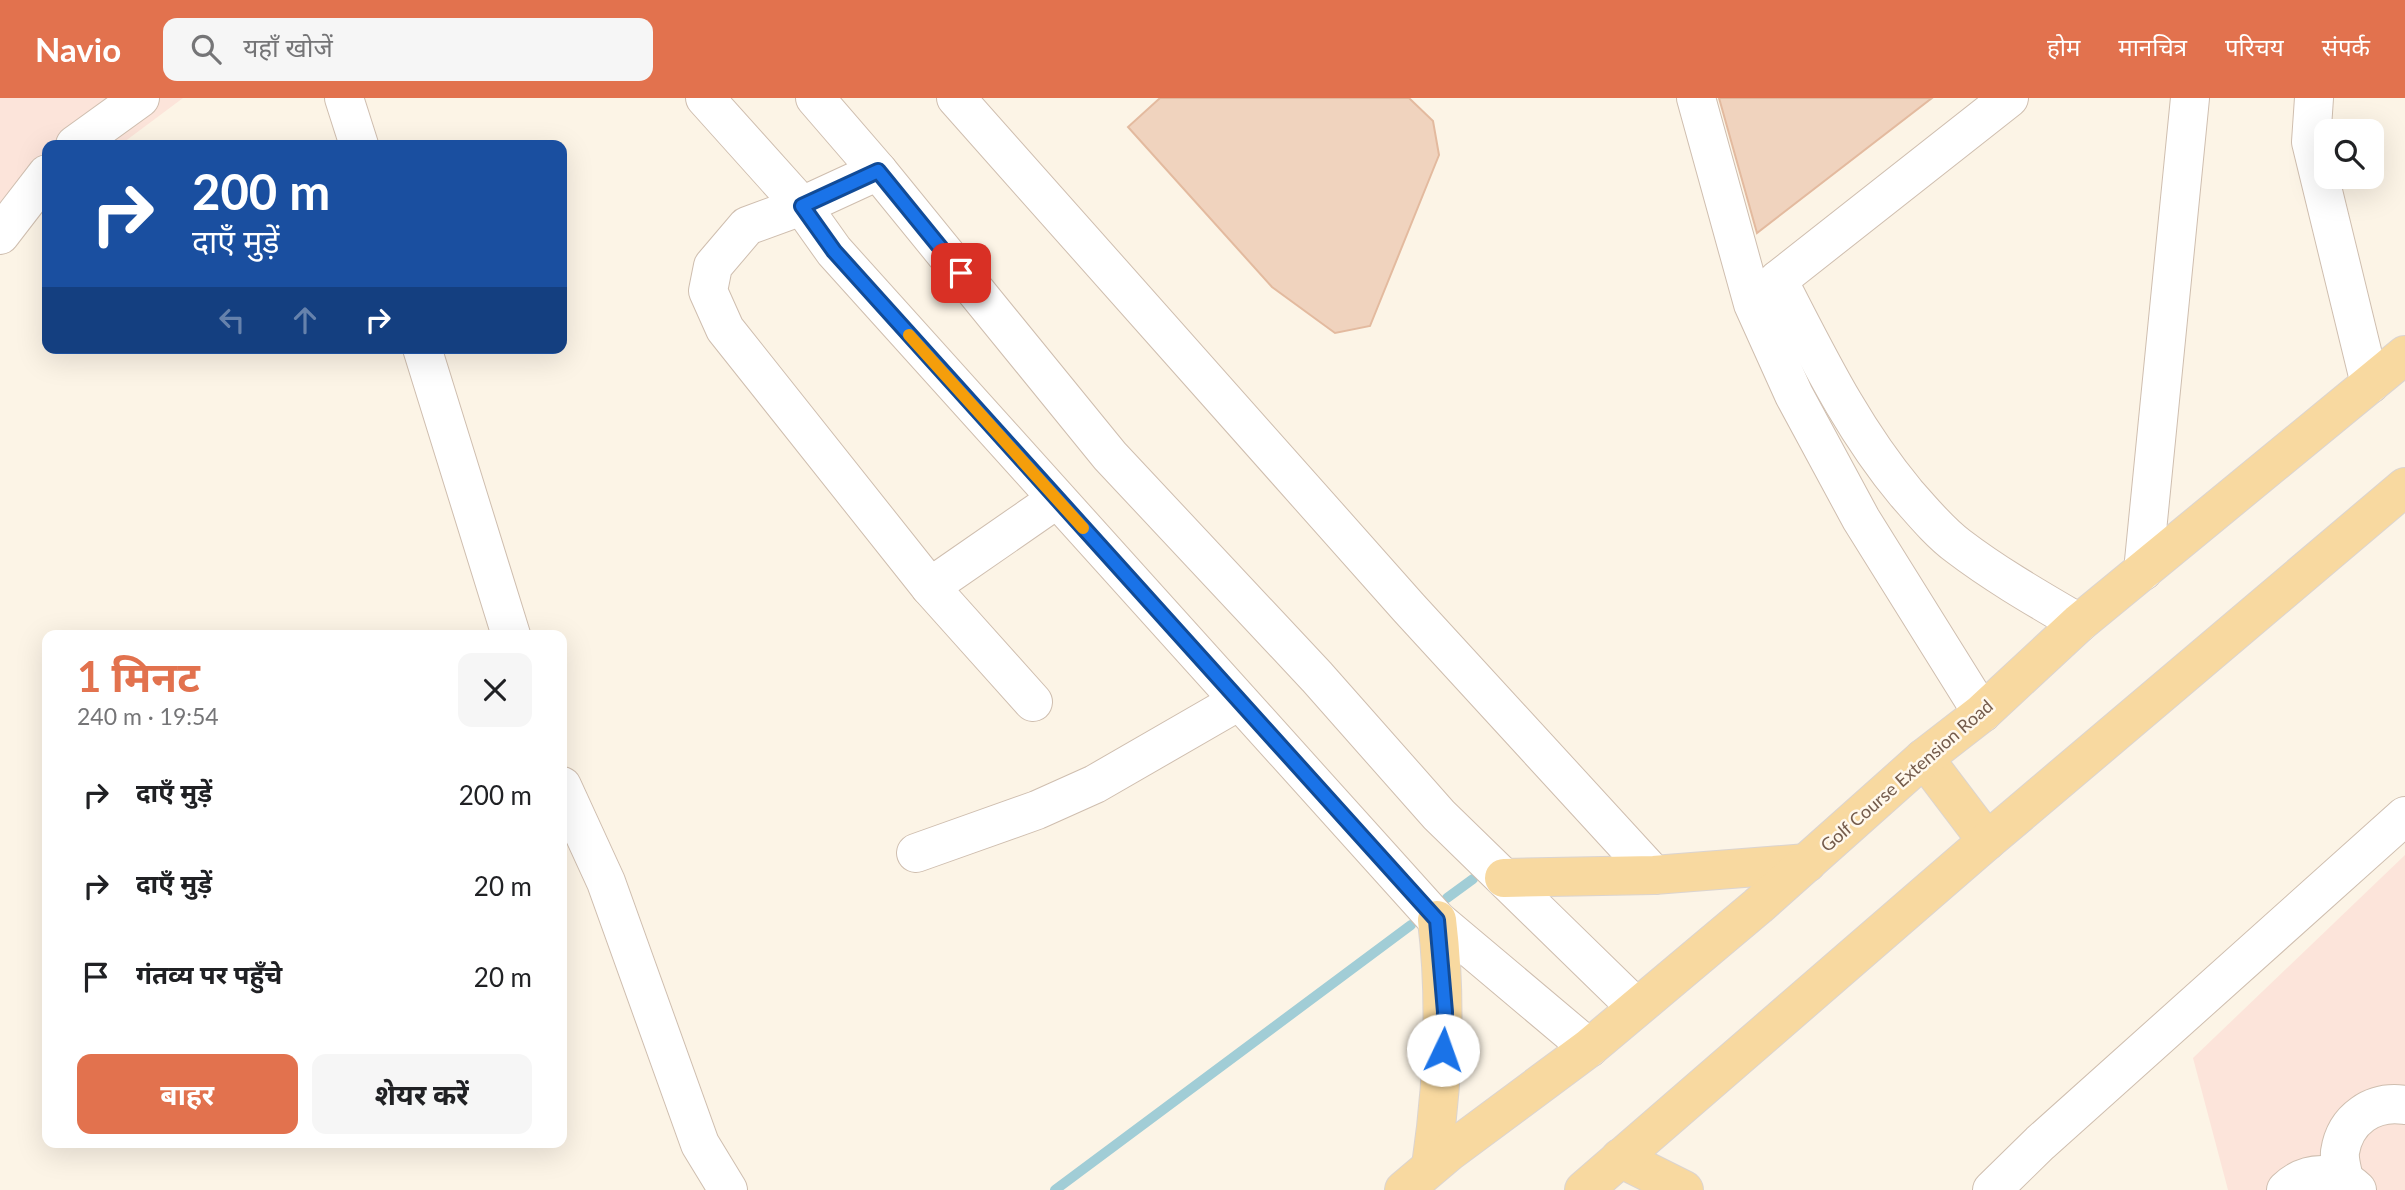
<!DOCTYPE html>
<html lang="hi">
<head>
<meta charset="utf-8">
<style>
  :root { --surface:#fff; --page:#f6f6f6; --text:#202124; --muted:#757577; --accent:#e2724e }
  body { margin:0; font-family:Lato,"Noto Sans Devanagari",sans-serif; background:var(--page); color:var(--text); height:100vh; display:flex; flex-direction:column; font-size:26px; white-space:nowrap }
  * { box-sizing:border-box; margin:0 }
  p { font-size:23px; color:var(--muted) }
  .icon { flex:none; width:38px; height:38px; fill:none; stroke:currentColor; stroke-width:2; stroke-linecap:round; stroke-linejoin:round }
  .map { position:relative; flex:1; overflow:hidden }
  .details { position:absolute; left:42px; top:532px; width:525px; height:518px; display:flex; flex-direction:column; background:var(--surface); border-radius:14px; box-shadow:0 7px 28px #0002 }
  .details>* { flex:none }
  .hud { position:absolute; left:42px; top:42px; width:525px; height:214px; border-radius:14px; box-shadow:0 7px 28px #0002; background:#1a4fa0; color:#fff; overflow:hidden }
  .fabs { position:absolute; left:2314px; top:21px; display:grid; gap:14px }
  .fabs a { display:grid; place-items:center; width:70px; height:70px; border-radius:14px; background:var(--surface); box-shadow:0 7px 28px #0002; font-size:35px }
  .pin { position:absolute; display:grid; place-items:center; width:60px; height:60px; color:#fff; margin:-30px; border-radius:14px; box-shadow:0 4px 10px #0006 }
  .me { position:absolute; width:77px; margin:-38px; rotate:3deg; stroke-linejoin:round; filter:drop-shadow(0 0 5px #0008) }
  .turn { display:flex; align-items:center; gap:24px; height:147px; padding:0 35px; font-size:32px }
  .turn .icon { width:91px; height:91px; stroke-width:2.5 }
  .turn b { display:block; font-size:49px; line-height:60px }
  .lanes { display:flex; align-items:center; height:66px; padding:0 35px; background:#0003; justify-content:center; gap:35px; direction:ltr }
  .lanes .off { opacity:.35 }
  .round { display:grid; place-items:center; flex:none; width:74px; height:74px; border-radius:14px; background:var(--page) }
  .head { display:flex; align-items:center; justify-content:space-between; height:119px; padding:0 35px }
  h1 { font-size:42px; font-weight:700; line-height:52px; color:var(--accent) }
  .action { display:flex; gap:14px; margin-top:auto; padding:14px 35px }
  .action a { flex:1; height:80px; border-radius:14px; background:var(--accent); color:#fff; font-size:28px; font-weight:700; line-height:80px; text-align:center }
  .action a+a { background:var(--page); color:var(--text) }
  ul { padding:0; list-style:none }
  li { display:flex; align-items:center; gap:21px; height:91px; padding:0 35px }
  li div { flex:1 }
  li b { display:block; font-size:26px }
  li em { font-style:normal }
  header { display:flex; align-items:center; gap:42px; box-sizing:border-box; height:98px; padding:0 35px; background:var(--accent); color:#fff }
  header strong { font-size:33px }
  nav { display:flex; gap:38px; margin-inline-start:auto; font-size:24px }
  .search { width:490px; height:63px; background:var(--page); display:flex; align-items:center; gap:18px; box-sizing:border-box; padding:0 24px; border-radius:14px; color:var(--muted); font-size:26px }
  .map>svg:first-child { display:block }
  .commercial { fill:#fce4da }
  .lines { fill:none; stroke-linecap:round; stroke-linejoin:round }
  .stream { stroke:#a1cdd6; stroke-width:10 }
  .building { fill:#f0d3be; stroke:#e3ba9f; stroke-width:2 }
  .minor-casing { stroke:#cfbeaf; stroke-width:40 }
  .major-casing { stroke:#dbd4d0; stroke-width:40 }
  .minor { stroke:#fff; stroke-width:38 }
  .major { stroke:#f8d9a0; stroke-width:38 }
  .route-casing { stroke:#114b97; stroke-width:18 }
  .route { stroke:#1a73e8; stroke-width:12 }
  .slow { stroke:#f59e0b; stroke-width:12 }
  .labels { text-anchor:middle; stroke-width:5; stroke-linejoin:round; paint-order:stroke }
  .street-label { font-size:18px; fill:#745b4b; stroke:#fff8ec }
</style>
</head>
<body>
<header>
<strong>Navio</strong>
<div class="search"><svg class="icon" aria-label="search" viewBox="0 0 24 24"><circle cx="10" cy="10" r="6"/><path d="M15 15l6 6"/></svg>यहाँ खोजें</div>
<nav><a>होम</a><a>मानचित्र</a><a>परिचय</a><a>संपर्क</a></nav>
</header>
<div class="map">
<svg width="2405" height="1092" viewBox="0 0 2405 1092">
  <rect width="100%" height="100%" fill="#fcf4e6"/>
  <g class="commercial">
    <polygon points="0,0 183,0 120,47 47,47 47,102 0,137"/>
    <polygon points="2405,757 2405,1092 2228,1092 2193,960"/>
  </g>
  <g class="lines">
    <g class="stream">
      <polyline points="1447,800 1473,781"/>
      <polyline points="1055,1092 1411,827"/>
    </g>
  </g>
  <g class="building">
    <polygon points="1160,0 1409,0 1433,23 1439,57 1370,228 1335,235 1272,189 1128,29"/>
    <polygon points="1719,0 1932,0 1757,135"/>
  </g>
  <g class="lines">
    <defs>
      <g id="minor">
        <polyline points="344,0 359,47"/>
        <polyline points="705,0 802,108 834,153 1437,822 1589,950"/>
        <polyline points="815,0 878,73 1110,358 1317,579 1439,717 1636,909"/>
        <polyline points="956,0 1409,510 1654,777"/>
        <polyline points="1696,0 1753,206 1794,297 1861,421 1982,615"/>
        <polyline points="2314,0 2311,44 2370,286"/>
        <polyline points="75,47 140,0"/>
        <polyline points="878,73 802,108 747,128 713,168 708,193 725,231 930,489 1033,604"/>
        <polyline points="0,137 47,76"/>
        <path d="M1778,182C1817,257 1851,329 1906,395C1922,413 1939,434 1958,448C1996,477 2038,501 2079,525"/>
        <polyline points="1759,200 1778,182 2009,0"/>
        <polyline points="422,250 511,537"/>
        <polyline points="2143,473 2190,0"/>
        <polyline points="930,489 1057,401"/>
        <polyline points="562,688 606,784 700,1046 728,1092"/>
        <polyline points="916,755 1037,712 1095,686 1239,603"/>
        <path d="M2344,1082C2343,1074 2339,1063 2340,1054C2345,1021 2373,1002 2405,1007"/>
        <polyline points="1992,1092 2040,1045 2405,718"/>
        <path d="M2286,1092C2307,1072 2336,1072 2357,1092"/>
      </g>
      <g id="major">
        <polyline points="1924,660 1987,743"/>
        <polyline points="1504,780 1654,777 1807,765"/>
        <polyline points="1620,1060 1684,1092"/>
        <path d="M1431,1068C1443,986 1447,905 1437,822"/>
        <polyline points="1404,1092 1449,1054 1589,950 1758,808 1924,660 1982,615 2079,525 2405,257"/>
        <polyline points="1584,1092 1987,743 2405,389"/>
      </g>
    </defs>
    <use href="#minor" class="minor-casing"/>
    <use href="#major" class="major-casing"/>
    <use href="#minor" class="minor"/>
    <use href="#major" class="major"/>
  </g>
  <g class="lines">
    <defs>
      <polyline id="route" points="961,175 878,73 802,108 834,153 1437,822 1445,914 1443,952"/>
    </defs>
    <use href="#route" class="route-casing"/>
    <use href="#route" class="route"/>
    <polyline class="slow" points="909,237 1083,430"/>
  </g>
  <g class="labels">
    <g class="street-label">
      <text transform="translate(1907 678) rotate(-41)" y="6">Golf Course Extension Road</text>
    </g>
  </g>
</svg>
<div class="fabs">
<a><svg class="icon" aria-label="search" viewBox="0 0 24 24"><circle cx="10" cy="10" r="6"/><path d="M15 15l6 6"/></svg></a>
</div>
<div class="pin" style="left:961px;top:175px;background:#d93025"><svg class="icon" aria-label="arrive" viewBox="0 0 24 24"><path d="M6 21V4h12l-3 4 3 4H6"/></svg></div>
<svg class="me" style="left:1443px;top:952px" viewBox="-20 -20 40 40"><circle r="19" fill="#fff"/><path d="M0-13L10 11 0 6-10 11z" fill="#1a73e8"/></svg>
<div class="hud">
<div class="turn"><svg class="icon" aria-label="right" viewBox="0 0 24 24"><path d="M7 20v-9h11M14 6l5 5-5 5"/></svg><div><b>200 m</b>दाएँ मुड़ें</div></div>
<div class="lanes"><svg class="icon off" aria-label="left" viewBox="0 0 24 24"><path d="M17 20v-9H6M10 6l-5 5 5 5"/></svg><svg class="icon off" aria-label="ahead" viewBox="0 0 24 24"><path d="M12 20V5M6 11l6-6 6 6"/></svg><svg class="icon" aria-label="right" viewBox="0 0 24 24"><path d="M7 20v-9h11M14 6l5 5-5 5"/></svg></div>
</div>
<section class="details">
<div class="head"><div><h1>1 मिनट</h1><p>240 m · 19:54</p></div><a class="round"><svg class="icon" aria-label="close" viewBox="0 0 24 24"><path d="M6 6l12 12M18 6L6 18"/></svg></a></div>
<ul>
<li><svg class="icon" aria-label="right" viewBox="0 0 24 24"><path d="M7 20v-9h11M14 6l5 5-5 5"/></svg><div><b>दाएँ मुड़ें</b></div><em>200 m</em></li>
<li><svg class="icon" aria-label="right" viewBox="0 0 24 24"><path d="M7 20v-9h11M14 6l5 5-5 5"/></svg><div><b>दाएँ मुड़ें</b></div><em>20 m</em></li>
<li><svg class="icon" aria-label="arrive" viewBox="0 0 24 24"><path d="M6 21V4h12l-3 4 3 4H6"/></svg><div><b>गंतव्य पर पहुँचे</b></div><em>20 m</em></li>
</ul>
<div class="action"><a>बाहर</a><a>शेयर करें</a></div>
</section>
</div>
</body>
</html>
